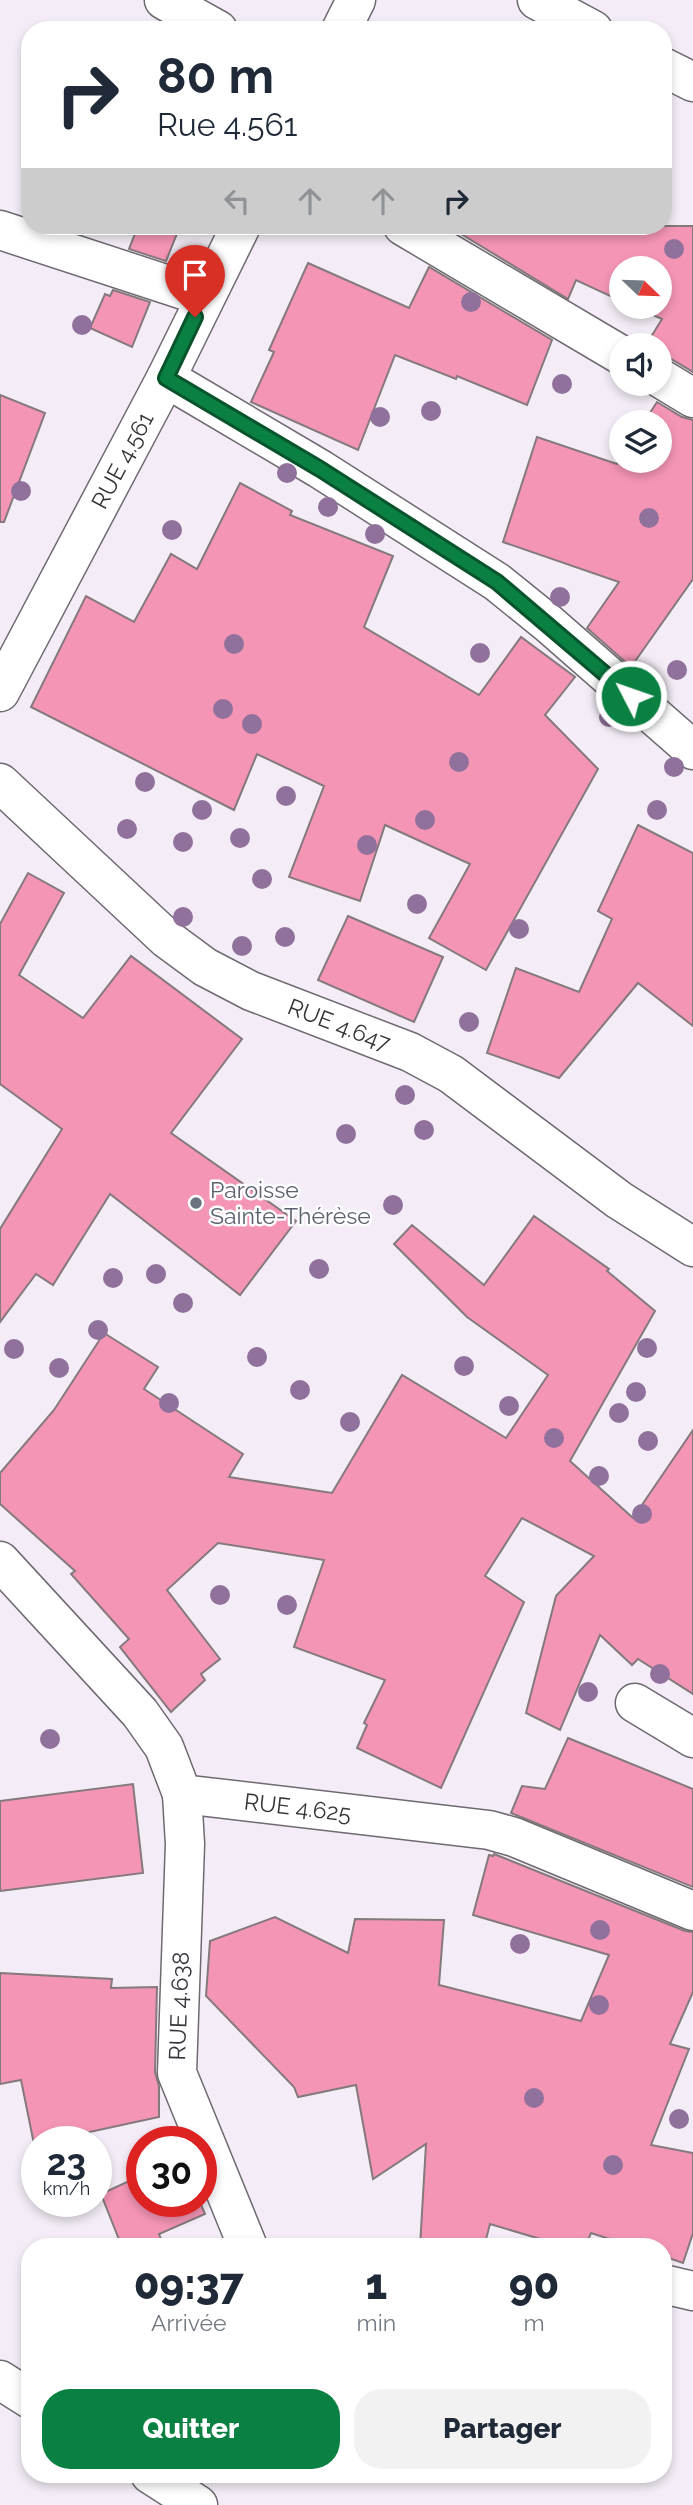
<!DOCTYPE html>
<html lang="fr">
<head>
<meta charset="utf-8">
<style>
  :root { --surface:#fff; --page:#f2f2f3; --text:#1f2937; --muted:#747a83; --accent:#0b8043 }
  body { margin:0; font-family:Raleway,sans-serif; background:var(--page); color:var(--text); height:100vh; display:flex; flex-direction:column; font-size:26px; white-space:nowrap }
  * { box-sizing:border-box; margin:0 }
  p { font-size:23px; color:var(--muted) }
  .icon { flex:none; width:38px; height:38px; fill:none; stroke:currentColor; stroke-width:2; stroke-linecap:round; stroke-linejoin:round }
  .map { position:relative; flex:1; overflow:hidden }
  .drawer { position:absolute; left:21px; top:2238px; width:651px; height:245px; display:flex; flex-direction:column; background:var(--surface); border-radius:28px; box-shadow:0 4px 10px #0003 }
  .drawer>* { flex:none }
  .hud { position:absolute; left:21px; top:21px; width:651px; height:214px; border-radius:28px; box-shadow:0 4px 10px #0003; background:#fff; color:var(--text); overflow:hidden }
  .needle { width:46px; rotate:113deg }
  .buttons { position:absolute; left:609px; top:256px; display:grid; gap:14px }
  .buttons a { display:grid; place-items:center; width:63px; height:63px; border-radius:50%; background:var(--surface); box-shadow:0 4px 10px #0003; font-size:35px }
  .speed { position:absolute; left:21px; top:2126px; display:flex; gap:14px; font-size:35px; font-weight:700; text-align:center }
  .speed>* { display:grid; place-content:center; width:91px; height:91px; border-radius:50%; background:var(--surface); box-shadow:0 4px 10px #0003; line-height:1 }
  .speed small { font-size:18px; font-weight:400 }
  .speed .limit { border:10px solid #d22; background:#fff; color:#111 }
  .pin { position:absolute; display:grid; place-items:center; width:60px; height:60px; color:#fff; margin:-72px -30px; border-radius:50% 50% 50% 0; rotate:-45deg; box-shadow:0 0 7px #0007 }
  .pin .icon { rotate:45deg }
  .me { position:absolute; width:77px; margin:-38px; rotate:311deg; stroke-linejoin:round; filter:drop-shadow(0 0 5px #0008) }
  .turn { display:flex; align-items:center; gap:24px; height:147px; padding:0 21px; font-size:32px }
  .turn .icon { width:91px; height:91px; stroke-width:2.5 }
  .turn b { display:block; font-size:49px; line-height:60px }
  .lanes { display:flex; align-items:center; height:66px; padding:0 21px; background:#0003; justify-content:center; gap:35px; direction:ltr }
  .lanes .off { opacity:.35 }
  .eta { display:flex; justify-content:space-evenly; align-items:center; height:119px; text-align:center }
  .eta b { font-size:42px; font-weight:800; line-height:49px }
  .primary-button { display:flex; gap:14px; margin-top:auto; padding:14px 21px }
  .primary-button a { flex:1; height:80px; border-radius:28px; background:var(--accent); color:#fff; font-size:28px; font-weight:800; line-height:80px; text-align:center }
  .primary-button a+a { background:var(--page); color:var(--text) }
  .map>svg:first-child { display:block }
  .building { fill:#f595b5; stroke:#84797c; stroke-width:2 }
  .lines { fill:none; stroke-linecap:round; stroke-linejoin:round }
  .street-casing { stroke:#6f6971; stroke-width:41 }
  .secondary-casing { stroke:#6f6971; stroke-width:41 }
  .street { stroke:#fff; stroke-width:38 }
  .secondary { stroke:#fff; stroke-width:38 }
  .tree { fill:#90719c }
  .route-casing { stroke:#07532c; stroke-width:18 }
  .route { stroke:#0b8043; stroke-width:12 }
  .worship-dot { fill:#6b7280; stroke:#fefdff; stroke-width:2.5 }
  .labels { text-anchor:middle; stroke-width:5; stroke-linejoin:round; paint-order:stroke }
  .street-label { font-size:23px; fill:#373539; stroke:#fefdff }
  .worship-label { font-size:23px; fill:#5b616d; stroke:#fefdff; text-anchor:start }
</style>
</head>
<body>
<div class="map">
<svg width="693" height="2505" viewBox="0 0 693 2505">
  <rect width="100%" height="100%" fill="#f4edf7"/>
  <g class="building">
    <polygon points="138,226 180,226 166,261 129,249"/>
    <polygon points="448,226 693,226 693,372 671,359 660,356 660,345 646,345 662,319 633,306 660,306 660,268 621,268 621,301 576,280 568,299"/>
    <polygon points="308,263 409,308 429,267 552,340 527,405 457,376 456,379 395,355 358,450 251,402 274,352 269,350"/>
    <polygon points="113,290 150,302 132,347 90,328 105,294 110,296"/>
    <polygon points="0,395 45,413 4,522 0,522"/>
    <polygon points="657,402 682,417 693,420 693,579 631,667 587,628 619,582 503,542 537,437 617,464 621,457 621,460 660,460 660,422 644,422"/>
    <polygon points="240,483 292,511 290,515 393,556 364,627 479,695 521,637 575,677 545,715 598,769 486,970 429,938 470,864 385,825 360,901 289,877 324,786 257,754 234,810 31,707 86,596 134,622 171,554 197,569"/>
    <polygon points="638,825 693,853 693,1026 638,983 559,1078 487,1053 516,968 579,992 612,919 598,911"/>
    <polygon points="28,873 64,893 19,975 83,1018 131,956 242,1039 171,1133 296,1221 240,1295 110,1194 53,1285 36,1274 0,1322 0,1229 62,1129 0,1084 0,924"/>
    <polygon points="348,916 443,957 414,1022 318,980"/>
    <polygon points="534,1216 609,1269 607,1271 655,1311 570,1461 633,1518 693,1430 693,1694 638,1659 632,1665 600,1635 560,1730 526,1713 556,1596 594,1556 522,1518 485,1576 524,1602 441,1788 357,1748 367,1725 364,1723 385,1680 294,1647 324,1560 218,1543 167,1590 220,1659 201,1674 205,1680 171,1712 120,1647 129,1639 71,1574 75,1571 0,1504 0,1473 54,1410 104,1333 158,1367 144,1389 243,1454 229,1477 332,1493 402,1375 506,1438 548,1375 467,1317 394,1244 412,1225 484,1285"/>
    <polygon points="568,1738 693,1789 693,1887 511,1813 522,1786 545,1789"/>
    <polygon points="133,1784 143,1873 0,1891 0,1801"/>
    <polygon points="494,1854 685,1931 693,1932 693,1992 670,2044 689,2049 651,2145 693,2153 693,2233 683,2263 663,2256 663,2247 634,2247 591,2233 588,2240 584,2239 580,2247 567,2247 490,2224 484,2247 420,2247 426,2144 373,2179 356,2085 298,2097 294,2087 206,1996 210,1941 275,1917 348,1953 355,1919 444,1920 439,1985 581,2021 609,1955 473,1915 489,1855 493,1856"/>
    <polygon points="0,1973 112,1979 111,1988 157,1987 155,2072 159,2086 159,2117 34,2144 21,2080 0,2084"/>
    <polygon points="142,2175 142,2202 200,2202 205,2214 159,2234 164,2247 122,2247 101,2194"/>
  </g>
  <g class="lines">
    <defs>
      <g id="street">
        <polyline points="164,0 218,30"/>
        <polyline points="537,0 593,30"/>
        <polyline points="663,67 693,82"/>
        <polyline points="403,226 621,355"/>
        <polyline points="0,230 205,297"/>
        <polyline points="166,378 320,469 497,582 549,624 693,750"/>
        <polyline points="660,378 693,398"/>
        <path id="s1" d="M0,783L167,939L205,967L251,991L410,1052L451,1074L619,1200L693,1247"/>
        <path id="s2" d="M0,1561L140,1713L164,1747L182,1794L489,1830L514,1837L693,1911"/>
        <polyline points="635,1703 693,1738"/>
        <polyline points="182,1794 185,1844 177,2073 248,2247"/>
        <polyline points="663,2284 693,2291"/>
        <polyline points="0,2380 30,2399"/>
        <polyline points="150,2474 198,2505"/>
      </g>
      <g id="secondary">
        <polyline points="341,30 356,0"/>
        <path id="s3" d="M0,692L166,378L241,226"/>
      </g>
    </defs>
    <use href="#street" class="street-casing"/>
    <use href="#secondary" class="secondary-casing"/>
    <use href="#street" class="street"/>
    <use href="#secondary" class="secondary"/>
  </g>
  <g class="tree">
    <circle cx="674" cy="249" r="10"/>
    <circle cx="471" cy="302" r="10"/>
    <circle cx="82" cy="325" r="10"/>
    <circle cx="562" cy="384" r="10"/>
    <circle cx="431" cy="411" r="10"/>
    <circle cx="380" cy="417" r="10"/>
    <circle cx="287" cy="473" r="10"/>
    <circle cx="21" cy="491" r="10"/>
    <circle cx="328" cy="507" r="10"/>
    <circle cx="649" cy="518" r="10"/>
    <circle cx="172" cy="530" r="10"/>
    <circle cx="375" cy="534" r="10"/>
    <circle cx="560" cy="597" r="10"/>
    <circle cx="234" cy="644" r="10"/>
    <circle cx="480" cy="653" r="10"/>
    <circle cx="677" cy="670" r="10"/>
    <circle cx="223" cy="709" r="10"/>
    <circle cx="609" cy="717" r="10"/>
    <circle cx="252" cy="724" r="10"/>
    <circle cx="459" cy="762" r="10"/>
    <circle cx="674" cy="767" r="10"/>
    <circle cx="145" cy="782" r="10"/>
    <circle cx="286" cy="796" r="10"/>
    <circle cx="202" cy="810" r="10"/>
    <circle cx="657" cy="810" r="10"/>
    <circle cx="425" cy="820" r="10"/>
    <circle cx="127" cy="829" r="10"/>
    <circle cx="240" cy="838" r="10"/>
    <circle cx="183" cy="842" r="10"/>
    <circle cx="367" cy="845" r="10"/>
    <circle cx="262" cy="879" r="10"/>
    <circle cx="417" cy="904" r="10"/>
    <circle cx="183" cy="917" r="10"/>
    <circle cx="519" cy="929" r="10"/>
    <circle cx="285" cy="937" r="10"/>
    <circle cx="242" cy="946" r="10"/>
    <circle cx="469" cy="1022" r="10"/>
    <circle cx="405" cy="1095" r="10"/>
    <circle cx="424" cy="1130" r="10"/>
    <circle cx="346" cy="1134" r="10"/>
    <circle cx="393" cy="1205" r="10"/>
    <circle cx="319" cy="1269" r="10"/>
    <circle cx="156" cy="1274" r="10"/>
    <circle cx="113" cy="1278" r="10"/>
    <circle cx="183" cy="1303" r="10"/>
    <circle cx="98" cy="1330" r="10"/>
    <circle cx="647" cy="1348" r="10"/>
    <circle cx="14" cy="1349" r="10"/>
    <circle cx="257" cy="1357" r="10"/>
    <circle cx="464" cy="1366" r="10"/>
    <circle cx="59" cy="1368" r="10"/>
    <circle cx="300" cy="1390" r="10"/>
    <circle cx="636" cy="1392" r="10"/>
    <circle cx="169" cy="1403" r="10"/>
    <circle cx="509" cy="1406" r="10"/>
    <circle cx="619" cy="1413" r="10"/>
    <circle cx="350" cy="1422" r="10"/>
    <circle cx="554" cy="1438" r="10"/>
    <circle cx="648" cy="1441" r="10"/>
    <circle cx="599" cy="1476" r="10"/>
    <circle cx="642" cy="1514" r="10"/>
    <circle cx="220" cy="1595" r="10"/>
    <circle cx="287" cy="1605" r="10"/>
    <circle cx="660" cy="1674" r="10"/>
    <circle cx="588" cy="1692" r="10"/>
    <circle cx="50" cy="1739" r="10"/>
    <circle cx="600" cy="1930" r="10"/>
    <circle cx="520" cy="1944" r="10"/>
    <circle cx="599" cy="2005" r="10"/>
    <circle cx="534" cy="2098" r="10"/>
    <circle cx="679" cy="2119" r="10"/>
    <circle cx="613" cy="2165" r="10"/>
  </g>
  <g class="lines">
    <defs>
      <polyline id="route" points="195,317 166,378 320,469 497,582 631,696"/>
    </defs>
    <use href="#route" class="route-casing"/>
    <use href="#route" class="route"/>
  </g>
  <circle class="worship-dot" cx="196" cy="1203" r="7"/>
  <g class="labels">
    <g class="street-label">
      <text dy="8" stroke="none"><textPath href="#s3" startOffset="262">RUE 4.561</textPath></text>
      <text dy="8" stroke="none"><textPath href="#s1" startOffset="422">RUE 4.647</textPath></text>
      <text dy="8" stroke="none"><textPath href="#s2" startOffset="415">RUE 4.625</textPath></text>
      <text transform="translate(179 2006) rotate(-88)" y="8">RUE 4.638</text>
    </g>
    <g class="worship-label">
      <text x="210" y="1198">Paroisse<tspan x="210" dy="26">Sainte-Thérèse</tspan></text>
    </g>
  </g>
</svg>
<div class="buttons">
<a><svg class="needle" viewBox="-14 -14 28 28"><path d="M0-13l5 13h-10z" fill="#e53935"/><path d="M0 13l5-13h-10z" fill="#747a83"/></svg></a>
<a><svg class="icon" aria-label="sound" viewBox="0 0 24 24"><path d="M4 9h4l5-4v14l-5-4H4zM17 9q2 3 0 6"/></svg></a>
<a><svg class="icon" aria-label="layers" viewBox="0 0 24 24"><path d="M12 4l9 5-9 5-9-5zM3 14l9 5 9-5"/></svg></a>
</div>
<div class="speed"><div>23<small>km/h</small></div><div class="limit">30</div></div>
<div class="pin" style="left:195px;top:317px;background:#d93025"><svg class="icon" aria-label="arrive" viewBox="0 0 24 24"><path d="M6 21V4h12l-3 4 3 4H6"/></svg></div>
<svg class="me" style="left:631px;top:696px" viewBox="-20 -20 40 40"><circle r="17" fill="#0b8043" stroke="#fff" stroke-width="3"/><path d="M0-11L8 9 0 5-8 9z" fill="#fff"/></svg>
<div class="hud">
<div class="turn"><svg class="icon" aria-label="right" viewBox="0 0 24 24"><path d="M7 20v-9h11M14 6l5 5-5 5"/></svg><div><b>80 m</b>Rue 4.561</div></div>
<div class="lanes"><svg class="icon off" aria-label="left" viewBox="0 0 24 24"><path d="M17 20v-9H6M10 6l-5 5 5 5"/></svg><svg class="icon off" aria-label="ahead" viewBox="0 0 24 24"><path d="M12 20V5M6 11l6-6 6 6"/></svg><svg class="icon off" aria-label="ahead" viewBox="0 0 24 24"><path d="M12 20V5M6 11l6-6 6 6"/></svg><svg class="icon" aria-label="right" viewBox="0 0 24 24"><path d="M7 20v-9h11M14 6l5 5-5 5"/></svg></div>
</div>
<section class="drawer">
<div class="eta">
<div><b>09:37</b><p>Arrivée</p></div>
<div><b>1</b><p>min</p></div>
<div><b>90</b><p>m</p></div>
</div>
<div class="primary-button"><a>Quitter</a><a>Partager</a></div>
</section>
</div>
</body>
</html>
